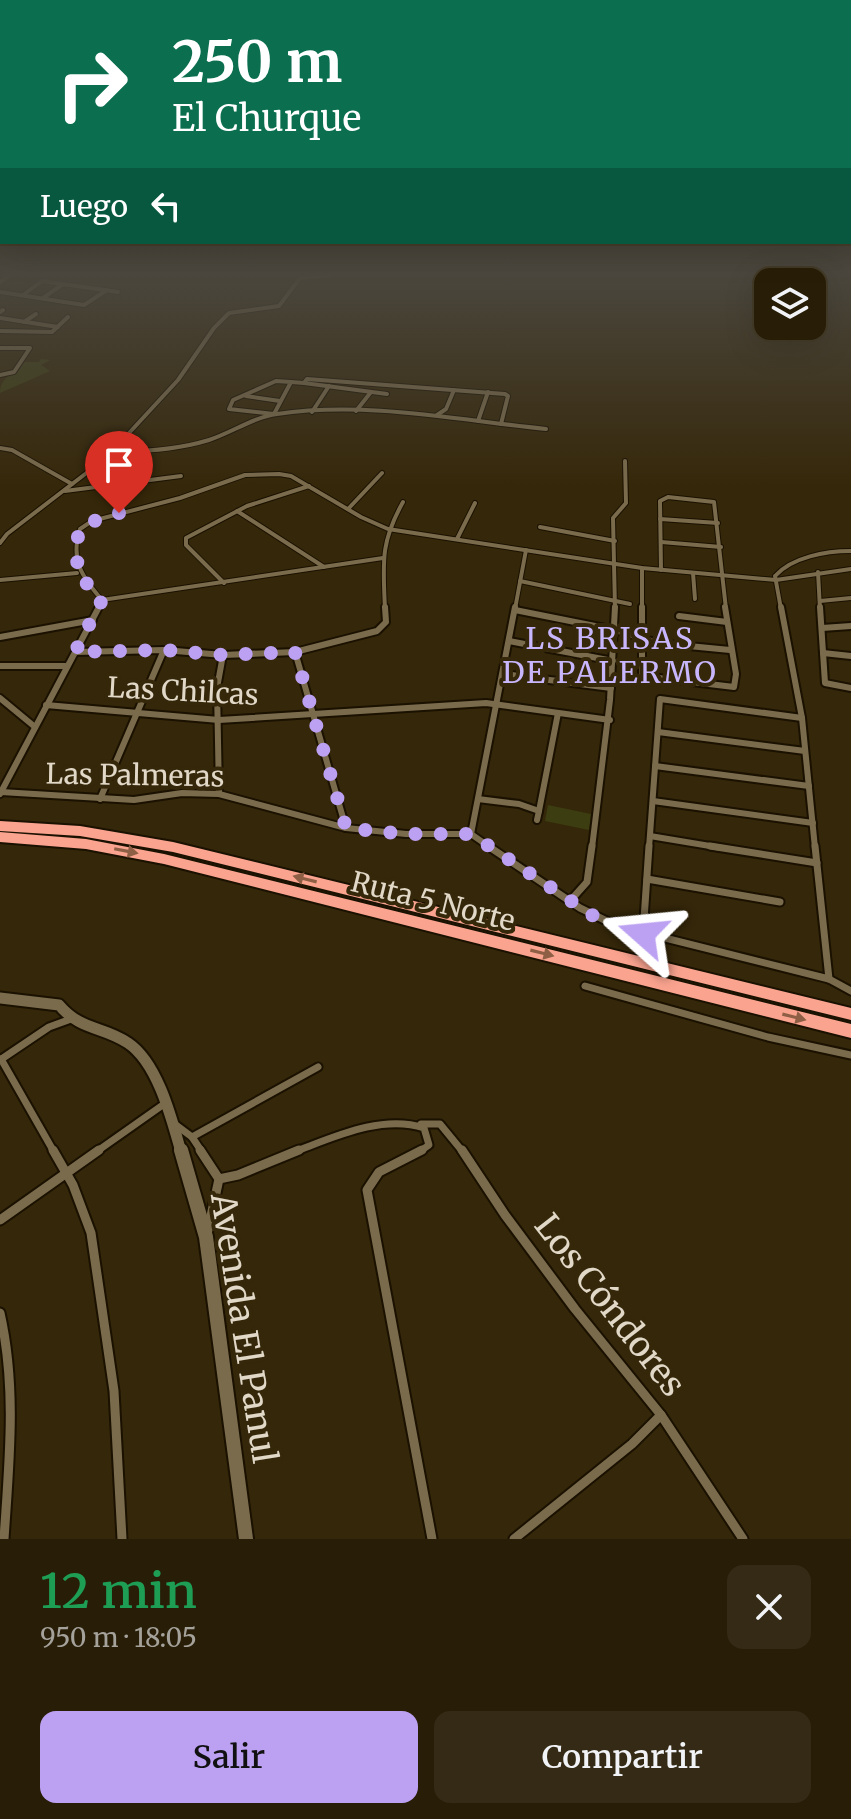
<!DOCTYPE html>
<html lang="es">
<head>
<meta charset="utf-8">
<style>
  :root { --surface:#281d07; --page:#342a15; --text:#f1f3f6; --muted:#a5a29b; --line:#443b28; --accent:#bca0f2 }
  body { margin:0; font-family:Merriweather,serif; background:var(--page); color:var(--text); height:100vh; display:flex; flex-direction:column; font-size:30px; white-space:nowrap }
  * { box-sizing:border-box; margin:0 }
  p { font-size:26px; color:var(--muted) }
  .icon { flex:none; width:44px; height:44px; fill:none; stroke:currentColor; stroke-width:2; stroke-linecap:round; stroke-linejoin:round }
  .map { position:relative; height:1539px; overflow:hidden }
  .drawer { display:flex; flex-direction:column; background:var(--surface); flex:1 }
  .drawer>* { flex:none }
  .top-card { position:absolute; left:0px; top:0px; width:852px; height:244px; box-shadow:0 8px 32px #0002,0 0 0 2px var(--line); background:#0b6e4f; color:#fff; overflow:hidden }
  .tools { position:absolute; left:754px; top:268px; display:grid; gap:16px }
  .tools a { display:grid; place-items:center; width:72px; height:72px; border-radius:16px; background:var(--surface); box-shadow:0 8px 32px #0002,0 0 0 2px var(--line); font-size:40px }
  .pin { position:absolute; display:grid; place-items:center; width:68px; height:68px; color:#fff; margin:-82px -34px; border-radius:50% 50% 50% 0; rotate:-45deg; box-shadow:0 0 8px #0007 }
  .pin .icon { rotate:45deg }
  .me { position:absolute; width:88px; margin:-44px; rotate:288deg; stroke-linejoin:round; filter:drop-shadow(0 0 6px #0008) }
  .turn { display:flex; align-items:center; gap:28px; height:168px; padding:0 40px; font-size:36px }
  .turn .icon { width:104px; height:104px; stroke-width:2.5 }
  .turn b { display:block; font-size:56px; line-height:68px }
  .then { display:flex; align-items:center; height:76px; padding:0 40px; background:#0003; gap:16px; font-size:30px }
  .round { display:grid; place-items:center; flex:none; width:84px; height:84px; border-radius:16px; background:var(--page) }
  .overview { display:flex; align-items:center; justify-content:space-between; height:136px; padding:0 40px }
  h1 { font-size:48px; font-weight:600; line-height:60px; color:#1e9e55 }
  .cta { display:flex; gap:16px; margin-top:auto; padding:16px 40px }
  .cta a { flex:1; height:92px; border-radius:16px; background:var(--accent); color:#111; font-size:32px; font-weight:600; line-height:92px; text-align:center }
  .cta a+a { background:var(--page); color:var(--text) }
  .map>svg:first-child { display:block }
  .green { fill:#3c3d11 }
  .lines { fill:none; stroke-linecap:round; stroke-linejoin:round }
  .street-far3-casing { stroke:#1a1100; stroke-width:6 }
  .street-far2-casing { stroke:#1a1100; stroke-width:10 }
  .street-far1-casing { stroke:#1a1100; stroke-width:11 }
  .street-casing { stroke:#1a1100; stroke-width:13 }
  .secondary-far1-casing { stroke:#1a1100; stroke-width:15 }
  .secondary-casing { stroke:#1a1100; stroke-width:18 }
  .highway-casing { stroke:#1a1100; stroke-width:4 }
  .street-far3 { stroke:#7a6b4c; stroke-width:4 }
  .street-far2 { stroke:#7a6b4c; stroke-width:6 }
  .street-far1 { stroke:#7a6b4c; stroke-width:7 }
  .street { stroke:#7a6b4c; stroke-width:9 }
  .secondary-far1 { stroke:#7a6b4c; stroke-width:11 }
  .secondary { stroke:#7a6b4c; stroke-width:14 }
  .highway { fill:#faa38f; fill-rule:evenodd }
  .oneway { fill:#8e5f45 }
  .route { stroke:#bca0f2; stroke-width:14; stroke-dasharray:0 25.2 }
  .labels { text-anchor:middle; stroke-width:8; stroke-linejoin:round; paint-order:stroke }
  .street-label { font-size:28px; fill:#e1d8c8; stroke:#352709 }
  .neighbourhood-label { font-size:30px; letter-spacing:2px; fill:#c9b7fe; stroke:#352709 }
  .near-street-label { font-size:34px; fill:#e1d8c8; stroke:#352709 }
</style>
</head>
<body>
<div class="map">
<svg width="851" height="1539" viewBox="0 0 851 1539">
  <rect width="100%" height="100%" fill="#352709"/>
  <g class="green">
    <path d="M41,359L50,360L41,365L50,371L0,393C0,376 15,375 24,362H39Z"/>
    <polygon points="548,805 591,814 589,830 545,821"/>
  </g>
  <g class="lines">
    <defs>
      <g id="street-far3">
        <polyline points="0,282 14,272"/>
        <polyline points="0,292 84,305 107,290"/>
        <polyline points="23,295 42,281 118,292"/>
        <polyline points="43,298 63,284"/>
        <polyline points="0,312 3,310"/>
        <polyline points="0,318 58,327"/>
        <polyline points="24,322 36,314"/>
        <polyline points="0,331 52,332 68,317"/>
        <polyline points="0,348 30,348 14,372 0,375"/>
        <polygon points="276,381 291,382 274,414 229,409 233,400"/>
        <polyline points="291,382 304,383 307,379 505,394 508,396 501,424"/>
        <polyline points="304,383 387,394"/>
        <polyline points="246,396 280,401"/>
        <polyline points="356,411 371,392"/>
        <polyline points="312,412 329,386"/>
        <polyline points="437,415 446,409 454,390"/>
        <polyline points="478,421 488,392"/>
        <polyline points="0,448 12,450 72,484"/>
        <path d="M112,451C146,452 176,450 209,440C231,433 254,417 277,414C366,401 458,420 546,429"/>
        <polyline points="65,491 181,476"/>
        <polyline points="348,509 382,473"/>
        <polyline points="237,511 324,567"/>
        <polyline points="660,519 718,523"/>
        <polyline points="540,527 615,541"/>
        <polyline points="457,539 475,503"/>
        <polyline points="661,542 721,547"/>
        <polyline points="0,543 7,534 106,458 178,380 214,328 229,313 279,306 300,278 332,275 333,272"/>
        <polyline points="642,568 642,609"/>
        <polyline points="661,570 660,501 668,497 714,502 726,609"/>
        <polyline points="818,572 820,609"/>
        <polyline points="693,573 695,599"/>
        <polyline points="0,580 77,573"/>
        <polyline points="520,581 630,604"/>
        <polyline points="224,583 186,545 186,538 247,506 309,486"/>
        <polyline points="102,600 383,558"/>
        <polyline points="820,601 851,598"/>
        <path d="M98,609L102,600C82,577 70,560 80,529L92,521L180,498L245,475L279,474L291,476L361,517L388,529L642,568L776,580L851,569"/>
        <path d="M385,609C383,563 380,543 403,502"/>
        <polyline points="515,609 526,550"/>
        <polyline points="615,609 613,518 626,503 625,461"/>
        <path d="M781,609L775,576C792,557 826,551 851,551"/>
      </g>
      <g id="street-far2">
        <polyline points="642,607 642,676 734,687 736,674 725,607"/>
        <polyline points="781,607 802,718 815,848"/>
        <polyline points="820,607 825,683 851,688"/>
        <polyline points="515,610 615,630 658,643 730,650"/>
        <polyline points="679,616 727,622"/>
        <polyline points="822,628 851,626"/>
        <polyline points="0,637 93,620"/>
        <polyline points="509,641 613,661"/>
        <polyline points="75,652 164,650 223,655 295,652 377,631 386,622 385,607"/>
        <polyline points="295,652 346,828"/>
        <polyline points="823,653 851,656"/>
        <polyline points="0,666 65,666"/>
        <polyline points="503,674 611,688"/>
        <polyline points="0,698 35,727"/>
        <polyline points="46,705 219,720 486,703 610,720"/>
        <polyline points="658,732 805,751"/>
        <polyline points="655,766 809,786"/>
        <polyline points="1,792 134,800 182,793 219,794 346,828 406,834 471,834 491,848"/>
        <polyline points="0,794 99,607"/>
        <polyline points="219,794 217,688 223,655"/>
        <polyline points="100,799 164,650"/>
        <polyline points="478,799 519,804 539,811 537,820"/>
        <polyline points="653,801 813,823"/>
        <polyline points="539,811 558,713"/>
        <polyline points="471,834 515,607"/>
        <polyline points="650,836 722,848"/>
        <polyline points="592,848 610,700 615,607"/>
        <polyline points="649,848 660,699 802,718"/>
      </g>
      <g id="street-far1">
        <polyline points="488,846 580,908 617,926 829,979 851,991"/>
        <polyline points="710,846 817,863"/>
        <polyline points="815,846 829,979"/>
        <polyline points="647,879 780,902"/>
        <polyline points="570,901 587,882 592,846"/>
        <polyline points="643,934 649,846"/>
        <polyline points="585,986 768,1037 851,1055"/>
        <polyline points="1,1059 54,1152"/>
        <polyline points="0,1060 49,1027 71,1019"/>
        <polyline points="421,1124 440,1124 463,1152"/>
        <polyline points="176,1125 192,1137 318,1067"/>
        <polyline points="192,1137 202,1152"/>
        <polyline points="96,1152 167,1102"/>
        <path d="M294,1152C334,1137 382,1114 424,1128L429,1145L419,1152"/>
      </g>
      <g id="street">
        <polyline points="53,1150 73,1185 91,1233 114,1391 122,1539"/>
        <polyline points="200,1150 219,1179 208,1230"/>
        <polyline points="422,1150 379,1172 367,1190 432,1539"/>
        <polyline points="462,1150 505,1215 575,1309 661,1415 743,1539"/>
        <polyline points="219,1179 238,1175 299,1150"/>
        <polyline points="0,1220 99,1150"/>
        <path d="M0,1313C17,1388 9,1463 4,1539"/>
        <polyline points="514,1539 632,1444 661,1415"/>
      </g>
      <path id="secondary-far1" d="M0,998L59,1005C81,1031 103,1026 128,1043C158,1063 172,1120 181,1152"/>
      <polyline id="secondary" points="181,1150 206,1237 246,1539"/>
      <g id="highway">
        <polygon points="0,821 80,826 173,842 851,1008 851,1020 173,852 80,836 0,831"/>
        <polygon points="0,832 86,839 164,854 851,1024 851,1038 164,864 86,849 0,842"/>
      </g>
    </defs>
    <use href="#street-far3" class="street-far3-casing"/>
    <use href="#street-far2" class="street-far2-casing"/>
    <use href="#street-far1" class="street-far1-casing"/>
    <use href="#street" class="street-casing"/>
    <use href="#secondary-far1" class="secondary-far1-casing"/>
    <use href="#secondary" class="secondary-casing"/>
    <use href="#highway" class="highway-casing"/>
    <use href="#street-far3" class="street-far3"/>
    <use href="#street-far2" class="street-far2"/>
    <use href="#street-far1" class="street-far1"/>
    <use href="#street" class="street"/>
    <use href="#secondary-far1" class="secondary-far1"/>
    <use href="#secondary" class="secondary"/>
    <use href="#highway" class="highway"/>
  </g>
  <defs><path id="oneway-solid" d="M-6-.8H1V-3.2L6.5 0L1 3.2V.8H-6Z" transform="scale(2)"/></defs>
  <g class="oneway">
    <use href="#oneway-solid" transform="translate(126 851) rotate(11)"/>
    <use href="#oneway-solid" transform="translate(305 879) rotate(-166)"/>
    <use href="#oneway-solid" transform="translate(542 953) rotate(14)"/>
    <use href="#oneway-solid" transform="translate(794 1017) rotate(14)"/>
  </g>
  <linearGradient id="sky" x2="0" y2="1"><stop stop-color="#1d1505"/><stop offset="0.56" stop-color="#4b473e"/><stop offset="1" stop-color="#4b473e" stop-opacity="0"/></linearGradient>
  <rect width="851" height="488" fill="url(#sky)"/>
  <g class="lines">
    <polyline class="route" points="119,513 88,523 78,534 77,573 102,600 75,652 164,650 223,655 295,652 346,828 406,834 471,834 592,915 643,934"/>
  </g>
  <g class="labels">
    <g class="street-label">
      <text transform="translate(183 691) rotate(3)" y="10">Las Chilcas</text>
      <text transform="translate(135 775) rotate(1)" y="10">Las Palmeras</text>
      <text transform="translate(433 901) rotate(14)" y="10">Ruta 5 Norte</text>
    </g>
    <g class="neighbourhood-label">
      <text x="610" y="649">LS BRISAS<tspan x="610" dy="34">DE PALERMO</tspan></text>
    </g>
    <g class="near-street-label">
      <text transform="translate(610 1305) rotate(52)" y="12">Los Cóndores</text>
      <text transform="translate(244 1328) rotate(81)" y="12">Avenida El Panul</text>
    </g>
  </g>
</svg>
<div class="tools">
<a><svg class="icon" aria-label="layers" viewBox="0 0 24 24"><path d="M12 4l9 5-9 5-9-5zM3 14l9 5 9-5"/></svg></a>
</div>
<div class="pin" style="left:119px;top:513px;background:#d93025"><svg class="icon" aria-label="arrive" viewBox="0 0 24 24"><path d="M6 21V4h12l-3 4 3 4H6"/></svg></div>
<svg class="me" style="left:643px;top:934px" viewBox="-20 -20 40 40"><path d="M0-17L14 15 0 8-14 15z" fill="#bca0f2" stroke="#fff" stroke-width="4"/></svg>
<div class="top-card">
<div class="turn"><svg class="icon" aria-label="right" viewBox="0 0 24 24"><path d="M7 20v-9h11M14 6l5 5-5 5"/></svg><div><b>250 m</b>El Churque</div></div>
<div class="then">Luego<svg class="icon" aria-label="left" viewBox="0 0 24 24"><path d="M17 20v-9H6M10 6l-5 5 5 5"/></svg></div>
</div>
</div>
<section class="drawer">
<div class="overview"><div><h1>12 min</h1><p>950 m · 18:05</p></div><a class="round"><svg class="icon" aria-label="close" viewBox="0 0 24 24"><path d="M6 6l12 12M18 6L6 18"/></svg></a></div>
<div class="cta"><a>Salir</a><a>Compartir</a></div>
</section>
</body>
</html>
